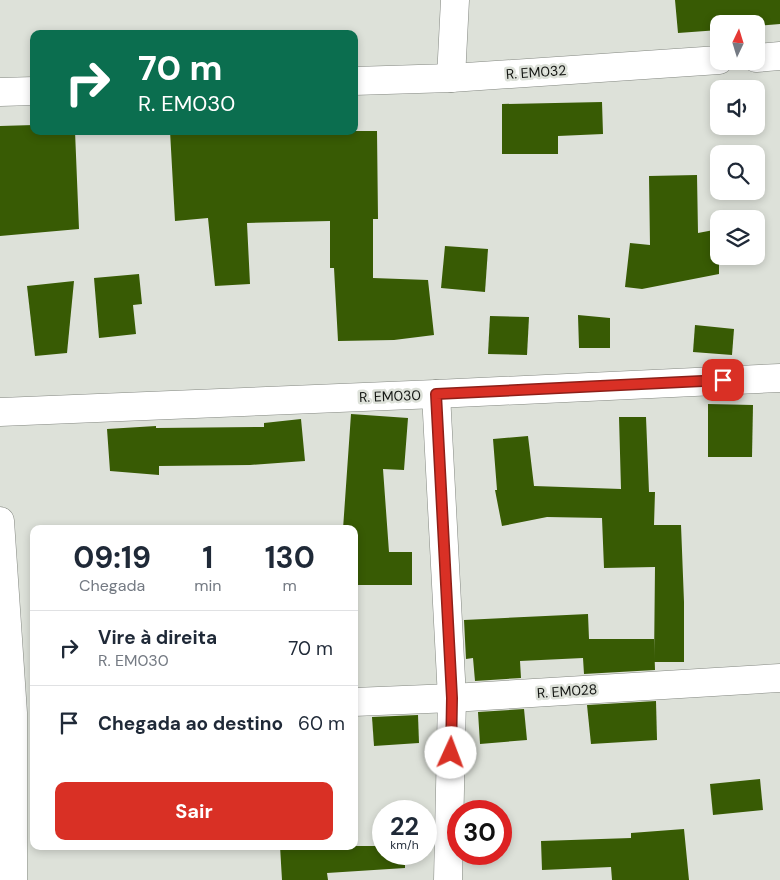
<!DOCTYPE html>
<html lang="pt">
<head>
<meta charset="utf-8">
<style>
  :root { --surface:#fff; --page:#f2f2f3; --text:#1f2937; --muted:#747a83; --line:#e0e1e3; --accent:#d93025 }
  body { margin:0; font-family:"DM Sans",sans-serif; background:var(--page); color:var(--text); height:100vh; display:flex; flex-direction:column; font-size:19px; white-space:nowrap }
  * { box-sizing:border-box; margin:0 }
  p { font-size:16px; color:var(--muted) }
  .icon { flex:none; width:28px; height:28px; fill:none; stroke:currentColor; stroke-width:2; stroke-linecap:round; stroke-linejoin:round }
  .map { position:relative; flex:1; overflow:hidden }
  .panel { position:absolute; left:30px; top:525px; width:328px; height:325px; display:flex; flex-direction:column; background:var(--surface); border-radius:10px; box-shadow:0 2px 8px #0003 }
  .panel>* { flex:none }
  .guide { position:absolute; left:30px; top:30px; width:328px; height:105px; border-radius:10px; box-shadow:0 2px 8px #0003; background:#0b6e4f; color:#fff; overflow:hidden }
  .needle { width:32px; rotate:4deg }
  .tools { position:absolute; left:710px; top:15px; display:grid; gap:10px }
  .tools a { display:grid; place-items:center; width:55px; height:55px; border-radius:10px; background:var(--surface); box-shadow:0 2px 8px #0003; font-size:25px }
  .speed { position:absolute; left:372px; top:800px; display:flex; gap:10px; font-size:25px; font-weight:700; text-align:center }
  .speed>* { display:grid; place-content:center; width:65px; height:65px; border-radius:50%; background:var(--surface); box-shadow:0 2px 8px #0003; line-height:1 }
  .speed small { font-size:12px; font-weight:400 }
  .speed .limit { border:8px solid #d22; background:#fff; color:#111 }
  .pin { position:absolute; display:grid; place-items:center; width:42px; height:42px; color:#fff; margin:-21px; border-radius:10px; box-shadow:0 2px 8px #0006 }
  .me { position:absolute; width:55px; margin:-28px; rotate:2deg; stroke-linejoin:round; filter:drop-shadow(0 0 4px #0008) }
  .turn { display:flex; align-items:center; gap:18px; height:105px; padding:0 25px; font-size:22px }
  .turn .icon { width:65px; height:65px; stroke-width:2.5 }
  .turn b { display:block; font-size:35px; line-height:42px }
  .eta { display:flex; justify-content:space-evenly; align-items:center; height:85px; text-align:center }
  .eta b { font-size:30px; font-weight:700; line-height:35px }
  .primary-button { display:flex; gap:10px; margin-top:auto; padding:10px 25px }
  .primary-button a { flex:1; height:58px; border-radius:10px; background:var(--accent); color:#fff; font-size:20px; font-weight:700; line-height:58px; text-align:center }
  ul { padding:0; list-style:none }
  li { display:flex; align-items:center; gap:15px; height:75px; padding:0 25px; border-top:1px solid var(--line) }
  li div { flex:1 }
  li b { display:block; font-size:19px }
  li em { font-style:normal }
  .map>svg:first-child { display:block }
  .building { fill:#385b04 }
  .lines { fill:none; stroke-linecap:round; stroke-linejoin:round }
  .street-casing { stroke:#838780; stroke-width:29 }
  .street { stroke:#fff; stroke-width:28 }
  .route-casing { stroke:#8d1f18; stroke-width:12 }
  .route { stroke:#d93025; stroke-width:9 }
  .labels { text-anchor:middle; stroke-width:5; stroke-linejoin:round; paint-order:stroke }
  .street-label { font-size:14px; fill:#141613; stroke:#dde1d9 }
</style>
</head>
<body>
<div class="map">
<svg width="780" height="880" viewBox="0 0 780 880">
  <rect width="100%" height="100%" fill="#dde1d9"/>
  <g class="building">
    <polygon points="675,0 780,0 780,24 756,26 756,24 719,24 719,30 678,33"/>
    <polygon points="602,102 603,134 558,136 558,154 502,154 502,104"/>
    <polygon points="34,125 34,131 75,131 79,229 0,236 0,126"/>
    <polygon points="170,131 377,131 378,219 373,219 373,278 428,280 434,335 394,340 338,341 334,268 330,268 330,221 247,223 250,284 215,286 208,218 175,221"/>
    <polygon points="697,175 698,233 719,229 719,274 642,289 625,287 630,243 650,245 649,176"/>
    <polygon points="445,246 488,249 485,292 441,288"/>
    <polygon points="139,274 142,304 133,305 136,334 99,338 94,278"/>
    <polygon points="74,281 67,353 35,356 27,286"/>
    <polygon points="578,315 610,318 610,348 579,348"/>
    <polygon points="490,316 529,317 527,355 488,354"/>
    <polygon points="695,325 734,329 732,355 693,352"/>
    <polygon points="708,404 753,405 752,457 708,457"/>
    <polygon points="351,414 408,418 404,470 383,469 389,552 412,552 412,585 354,585 354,529 343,529"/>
    <polygon points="619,417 646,417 649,492 655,492 654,525 681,525 684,602 684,662 654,662 655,567 604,568 602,518 547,517 502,526 495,490 497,490 493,439 528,436 534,486 621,489"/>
    <polygon points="301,419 305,461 250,465 159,466 159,475 110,471 107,429 156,426 156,428 264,427 264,423"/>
    <polygon points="588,614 589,639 654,639 655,670 584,674 583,658 520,661 521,678 475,681 473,658 466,659 464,620"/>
    <polygon points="656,701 657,740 591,744 587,705"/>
    <polygon points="524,709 527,740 480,744 478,712"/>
    <polygon points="418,715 419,743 374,746 372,717"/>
    <polygon points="760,779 763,810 713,815 710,784"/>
    <polygon points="684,829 689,880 612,880 611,867 542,870 541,841 631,838 631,833"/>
    <polygon points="280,846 384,846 384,854 405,854 405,868 327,873 328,880 282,880"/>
  </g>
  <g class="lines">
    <defs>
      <g id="street">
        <polyline points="756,58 780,56"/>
        <polyline points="451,78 455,0"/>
        <polyline points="354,81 451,78 719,60"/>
        <polyline points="0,92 34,91"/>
        <polyline points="436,394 452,698 448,880"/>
        <polyline points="0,412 436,394 780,378"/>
        <polyline points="0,521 13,713 13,880"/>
        <polyline points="354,702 452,698 780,678"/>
      </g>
    </defs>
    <use href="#street" class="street-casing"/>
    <use href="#street" class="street"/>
  </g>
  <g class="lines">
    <defs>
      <polyline id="route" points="451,753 452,698 436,394 723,380"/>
    </defs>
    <use href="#route" class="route-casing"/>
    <use href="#route" class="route"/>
  </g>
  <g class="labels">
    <g class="street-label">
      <text transform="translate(536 72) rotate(-4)" y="5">R. EM032</text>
      <text transform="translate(390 396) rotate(-2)" y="5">R. EM030</text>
      <text transform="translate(567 691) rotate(-4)" y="5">R. EM028</text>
    </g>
  </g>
</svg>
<div class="tools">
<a><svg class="needle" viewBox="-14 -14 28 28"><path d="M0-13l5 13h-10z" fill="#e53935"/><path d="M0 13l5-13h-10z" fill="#747a83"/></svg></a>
<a><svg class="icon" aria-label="sound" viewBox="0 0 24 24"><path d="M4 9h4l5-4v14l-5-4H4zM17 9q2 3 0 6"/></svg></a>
<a><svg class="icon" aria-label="search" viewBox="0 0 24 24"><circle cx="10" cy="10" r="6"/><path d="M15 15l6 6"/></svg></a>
<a><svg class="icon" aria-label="layers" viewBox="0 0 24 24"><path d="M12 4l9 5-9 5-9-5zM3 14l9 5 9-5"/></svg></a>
</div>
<div class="speed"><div>22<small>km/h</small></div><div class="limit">30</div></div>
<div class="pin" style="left:723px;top:380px;background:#d93025"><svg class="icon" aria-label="arrive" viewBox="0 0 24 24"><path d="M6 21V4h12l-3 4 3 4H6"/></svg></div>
<svg class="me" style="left:451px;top:753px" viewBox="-20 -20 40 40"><circle r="19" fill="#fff"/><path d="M0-13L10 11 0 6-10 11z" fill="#d93025"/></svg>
<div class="guide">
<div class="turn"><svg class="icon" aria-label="right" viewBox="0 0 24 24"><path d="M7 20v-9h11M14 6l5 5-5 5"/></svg><div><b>70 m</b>R. EM030</div></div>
</div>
<section class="panel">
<div class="eta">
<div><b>09:19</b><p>Chegada</p></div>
<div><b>1</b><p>min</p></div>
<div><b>130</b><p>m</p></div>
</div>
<ul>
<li><svg class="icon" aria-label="right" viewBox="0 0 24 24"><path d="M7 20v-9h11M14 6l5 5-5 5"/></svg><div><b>Vire à direita</b><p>R. EM030</p></div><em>70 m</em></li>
<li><svg class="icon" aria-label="arrive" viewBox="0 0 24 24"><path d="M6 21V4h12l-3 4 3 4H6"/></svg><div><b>Chegada ao destino</b></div><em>60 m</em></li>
</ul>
<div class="primary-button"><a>Sair</a></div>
</section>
</div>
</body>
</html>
